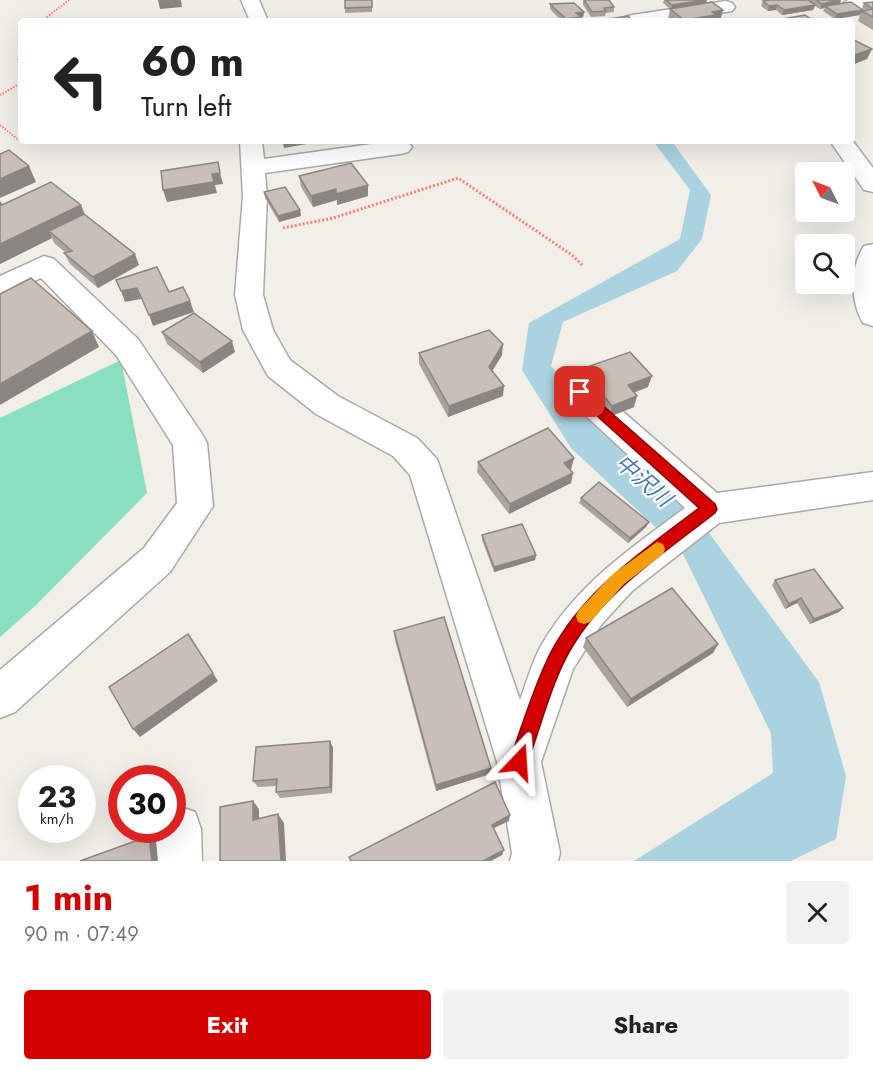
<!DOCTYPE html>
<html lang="en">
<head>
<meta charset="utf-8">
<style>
  :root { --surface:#fff; --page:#f2f2f2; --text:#222; --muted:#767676; --accent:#d40000 }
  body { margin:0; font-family:Jost,"Noto Sans JP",sans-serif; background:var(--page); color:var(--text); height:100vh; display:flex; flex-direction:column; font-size:22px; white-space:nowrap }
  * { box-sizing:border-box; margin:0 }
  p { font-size:20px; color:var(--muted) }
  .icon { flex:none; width:33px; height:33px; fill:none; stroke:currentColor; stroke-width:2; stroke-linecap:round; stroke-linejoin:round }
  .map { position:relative; height:861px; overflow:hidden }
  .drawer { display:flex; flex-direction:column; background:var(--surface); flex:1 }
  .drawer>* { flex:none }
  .hud { position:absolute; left:18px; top:18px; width:837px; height:126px; border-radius:6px; box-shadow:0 6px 24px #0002; background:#fff; color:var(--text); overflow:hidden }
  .needle { width:39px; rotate:312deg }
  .buttons { position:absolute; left:795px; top:162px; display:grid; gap:12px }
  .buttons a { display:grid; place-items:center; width:60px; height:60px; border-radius:6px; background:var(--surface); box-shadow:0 6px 24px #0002; font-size:30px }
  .speed { position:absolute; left:18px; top:765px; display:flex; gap:12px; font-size:30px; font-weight:700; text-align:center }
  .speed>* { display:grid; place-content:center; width:78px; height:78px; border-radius:50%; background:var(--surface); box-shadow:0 6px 24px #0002; line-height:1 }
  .speed small { font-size:15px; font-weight:400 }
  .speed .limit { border:9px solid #d22; background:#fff; color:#111 }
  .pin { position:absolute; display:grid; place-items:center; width:51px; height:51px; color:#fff; margin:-26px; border-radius:12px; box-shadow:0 3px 9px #0006 }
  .me { position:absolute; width:66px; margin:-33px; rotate:20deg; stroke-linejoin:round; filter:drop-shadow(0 0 4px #0008) }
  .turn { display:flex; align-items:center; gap:21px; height:126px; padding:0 24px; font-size:27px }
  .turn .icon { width:78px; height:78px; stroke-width:2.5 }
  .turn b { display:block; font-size:42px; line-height:51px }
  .round { display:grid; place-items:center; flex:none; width:63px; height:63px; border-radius:6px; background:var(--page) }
  .head { display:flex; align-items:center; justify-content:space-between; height:102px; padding:0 24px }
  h1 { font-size:36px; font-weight:700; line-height:45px; color:var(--accent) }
  .cta { display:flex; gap:12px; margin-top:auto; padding:12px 24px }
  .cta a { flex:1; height:69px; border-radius:6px; background:var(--accent); color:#fff; font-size:24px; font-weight:700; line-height:69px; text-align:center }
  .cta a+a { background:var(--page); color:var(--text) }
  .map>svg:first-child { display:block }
  .pitch { fill:#88e0be }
  .water { fill:#aad3df }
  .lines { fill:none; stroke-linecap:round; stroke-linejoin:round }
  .minor-casing { stroke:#a9a9a9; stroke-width:3 }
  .path-far1 { stroke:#fa8072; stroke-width:2; stroke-dasharray:1.5 1.5; stroke-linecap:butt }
  .path { stroke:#fa8072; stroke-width:3; stroke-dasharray:2 2; stroke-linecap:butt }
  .minor { fill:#fff; fill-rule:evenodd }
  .wall { fill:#aba49e }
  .shaded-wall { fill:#8b8681 }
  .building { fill:#c7bfb8; stroke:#8b8681; stroke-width:1.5 }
  .route { fill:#d40000; stroke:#8a0000; stroke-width:1.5 }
  .slow { fill:#f59e0b }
  .labels { text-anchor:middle; stroke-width:4.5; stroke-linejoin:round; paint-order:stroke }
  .water-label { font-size:22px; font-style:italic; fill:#4a7aab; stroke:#fff }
</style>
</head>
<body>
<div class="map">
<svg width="873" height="861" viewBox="0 0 873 861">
  <rect width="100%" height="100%" fill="#f2efe9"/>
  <polygon class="pitch" points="121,360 147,493 35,606 0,637 0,418"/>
  <polygon class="water" points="653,141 673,143 711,195 702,239 677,271 563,322 551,366 706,529 819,682 846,776 836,839 791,861 634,861 773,773 771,733 682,552 571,448 522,370 529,323 680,239 690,190"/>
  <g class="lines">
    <defs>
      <g id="minor">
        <polygon points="241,0 259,0 268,21 250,21"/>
        <polygon points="848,0 873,0 873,7 850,10 844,9 841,5"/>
        <polygon points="726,1 732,3 735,7 732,11 670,21 623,21 625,17 632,15"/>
        <polygon points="852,140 873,168 873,192 864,190 830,141"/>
        <path d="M240,141H262L264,159L393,141L408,142L412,147L408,152L400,154L265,173L267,196L263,295L273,330L290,360L338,396L417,438L437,459L520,700C527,682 532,661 542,644C578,583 630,549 685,508L569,400L564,392L569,384L580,380L591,384L717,493L873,472V500L719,523L632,591L601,625L573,669L541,762L560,853L558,861H510L512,853L497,762L410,475L393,456L316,414L268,376L243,330L235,295L243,196Z"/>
        <path d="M873,244V326L863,323C850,301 850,267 864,246Z"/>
        <polygon points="44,256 54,259 138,339 202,434 207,443 213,506 170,572 15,712 0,718 0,670 144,548 177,503 173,445 116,355 41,278 0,297 0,276"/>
        <polygon points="178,806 195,812 201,829 202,861 154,861 155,830 172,830 172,808"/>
      </g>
    </defs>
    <use href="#minor" class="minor-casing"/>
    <g class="path-far1">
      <polyline points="42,21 69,0"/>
      <polyline points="21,50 18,58 21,72"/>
      <polyline points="0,95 21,83"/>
      <polyline points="0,125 21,142"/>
    </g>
    <polyline class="path" points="283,228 333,218 458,178 572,255 582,265"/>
    <use href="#minor" class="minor"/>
  </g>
  <g class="wall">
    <polygon points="345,0 372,0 372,12 345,13"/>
    <polygon points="583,0 614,7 614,12 606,13 605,16 591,17 583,5"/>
    <polygon points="664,0 707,0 706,3 720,21 671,21 668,19 670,9 663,3"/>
    <polygon points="770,0 841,0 840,4 863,11 866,10 862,8 864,3 873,2 873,30 858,21 860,15 835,19 823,11 825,8 820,9 815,6 813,10 782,15 776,10 768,11 761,6 763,1"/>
    <polygon points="550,4 584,12 583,17 580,17 580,21 562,21 550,9"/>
    <polygon points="299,176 368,196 337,205 337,200 313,207 301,187"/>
    <polygon points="264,192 300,210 301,216 279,222 265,198"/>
    <polygon points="0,202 2,205 81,205 85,215 139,265 98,288 70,264 64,253 66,253 54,243 52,238 0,264"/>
    <polygon points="162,332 235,352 203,373 167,344"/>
    <polygon points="419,353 502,355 492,371 503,396 448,417 419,364"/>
    <polygon points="581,369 648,387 634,393 634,407 609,417 579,380"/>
    <polygon points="574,458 571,469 570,469 571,483 509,514 477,472 478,462"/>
    <polygon points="581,498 649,522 646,527 628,543 579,503"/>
    <polygon points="482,535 536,555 535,560 494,572 482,540"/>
    <polygon points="775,580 843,608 839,612 810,624 797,603 785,609 772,585"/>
    <polygon points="394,631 490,774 436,791 395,640"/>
    <polygon points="586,638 718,644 713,653 627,707 583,647"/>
    <polygon points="330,741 333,748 332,793 280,798 276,792 276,786 258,787 253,781"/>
  </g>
  <g class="shaded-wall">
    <polygon points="158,0 181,0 182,7 160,9"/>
    <polygon points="707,0 705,5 671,10 672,5"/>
    <polygon points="841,0 839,5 825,6 825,8 820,9 822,4"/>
    <polygon points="777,5 776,10 768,11 769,6"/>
    <polygon points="815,5 813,10 782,15 784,10"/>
    <polygon points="723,10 720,21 684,21 684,20 712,12"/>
    <polygon points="863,10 860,15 835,19 837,14"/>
    <polygon points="584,12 583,17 580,17 580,21 566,21 566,19 576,13"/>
    <polygon points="872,49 867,59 852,65 852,56"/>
    <polygon points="270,141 281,141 282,142 271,144"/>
    <polygon points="292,141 312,141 312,143 284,148 283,143"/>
    <polygon points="29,166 36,182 0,198 0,179"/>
    <polygon points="220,173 223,184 215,185 217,193 167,202 163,190 212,174"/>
    <polygon points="368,185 368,196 337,205 337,200 313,207 311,196 336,189"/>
    <polygon points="81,205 87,221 49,231 52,238 0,264 0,244"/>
    <polygon points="300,210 301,216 279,222 278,216"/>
    <polygon points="135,254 139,265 98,288 93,277"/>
    <polygon points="137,288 141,299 125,302 121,291"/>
    <polygon points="190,301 194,312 153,326 149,315"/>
    <polygon points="92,331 99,347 0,405 0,384"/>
    <polygon points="232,341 235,352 203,373 200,362"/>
    <polygon points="503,344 502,355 488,378 489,367"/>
    <polygon points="652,376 648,387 624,396 628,385"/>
    <polygon points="504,386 503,396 448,417 449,406"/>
    <polygon points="637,396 634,407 609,417 612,406"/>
    <polygon points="574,458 571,469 562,473 564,463"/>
    <polygon points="573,473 571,483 509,514 510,504"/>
    <polygon points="649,522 646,527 628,543 630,538"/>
    <polygon points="536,555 535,560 494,572 494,567"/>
    <polygon points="801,598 797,603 785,609 789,604"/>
    <polygon points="843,608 839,612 810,624 814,619"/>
    <polygon points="718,644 713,653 627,707 631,699"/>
    <polygon points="213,673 218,681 140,737 133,729"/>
    <polygon points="330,741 333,748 332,793 330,787"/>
    <polygon points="491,768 490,774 436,791 436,785"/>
    <polygon points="253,801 259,809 259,828 253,820"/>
    <polygon points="278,814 284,823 286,861 281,861"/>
    <polygon points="510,815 509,821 490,830 492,825"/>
    <polygon points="149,836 156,841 158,861 152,861"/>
    <polygon points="504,850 502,855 491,861 483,861"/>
  </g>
  <g class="building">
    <polygon points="345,0 372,0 372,7 345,8"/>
    <polygon points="584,0 609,0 614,7 604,8 606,11 592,12"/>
    <polygon points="666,0 705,0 672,5"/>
    <polygon points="770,0 808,0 815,5 784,10 777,5 769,6 763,1"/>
    <polygon points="816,0 839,0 822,4"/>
    <polygon points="712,2 723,10 712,12 716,15 684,20 670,9"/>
    <polygon points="851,2 863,10 837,14 825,6"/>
    <polygon points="873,2 873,9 864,3"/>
    <polygon points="574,3 584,12 576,13 581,17 566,19 550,4"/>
    <polygon points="873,9 873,17 862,11"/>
    <polygon points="805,15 814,21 771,21"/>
    <polygon points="628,16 633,21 595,21"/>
    <polygon points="852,39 872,49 852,56"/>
    <polygon points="9,150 29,166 0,179 0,154"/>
    <polygon points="218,162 220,173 212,174 214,182 163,190 161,171"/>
    <polygon points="351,163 368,185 336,194 336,189 311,196 299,176"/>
    <polygon points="51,182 81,205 0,244 0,202 2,205"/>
    <polygon points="285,187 300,210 278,216 264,192"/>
    <polygon points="84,214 135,254 93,277 64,253 72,251 49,231"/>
    <polygon points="157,267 169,292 183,287 190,301 149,315 137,288 121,291 116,280"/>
    <polygon points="31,278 92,331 0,384 0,294"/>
    <polygon points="194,313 232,341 200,362 162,332"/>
    <polygon points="489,330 503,344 489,367 504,386 449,406 419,353"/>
    <polygon points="630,352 652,376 628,385 637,396 612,406 581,369"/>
    <polygon points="548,428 574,458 564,463 573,473 510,504 478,462"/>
    <polygon points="599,482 649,522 630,538 581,498"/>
    <polygon points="522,524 536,555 494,567 482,535"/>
    <polygon points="814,569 843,608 814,619 801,598 789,604 775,580"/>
    <polygon points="672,588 718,644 631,699 586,638"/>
    <polygon points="444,617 491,768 436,785 394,631"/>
    <polygon points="188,634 213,673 133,729 109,687"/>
    <polygon points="330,741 330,787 276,792 277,779 253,781 256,747"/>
    <polygon points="495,782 510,815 492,825 504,850 483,861 351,861 349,857"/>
    <polygon points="253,801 253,820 278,814 281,861 220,861 220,807"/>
    <polygon points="149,836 152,861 80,861"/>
  </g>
  <path class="route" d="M580,388L584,389L715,504L717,509L715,513C659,557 594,598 563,664C547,697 539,734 525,768L519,771L512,768L509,762C522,727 533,688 550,654C583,590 643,551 699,508L575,396L573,392L575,389Z"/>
  <polygon class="slow" points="657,542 663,544 665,549 663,554 624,584 590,622 584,624 578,622 576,616 578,611 613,574"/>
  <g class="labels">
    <g class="water-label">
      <text transform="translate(644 480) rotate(41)" y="8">中沢川</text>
    </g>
  </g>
</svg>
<div class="buttons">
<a><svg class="needle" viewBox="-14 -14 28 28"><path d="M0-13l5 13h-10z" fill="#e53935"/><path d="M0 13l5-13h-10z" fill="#767676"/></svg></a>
<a><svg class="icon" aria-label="search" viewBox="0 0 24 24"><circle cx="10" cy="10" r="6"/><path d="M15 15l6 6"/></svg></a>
</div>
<div class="speed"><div>23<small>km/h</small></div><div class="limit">30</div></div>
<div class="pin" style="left:580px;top:392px;background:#d93025"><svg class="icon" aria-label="arrive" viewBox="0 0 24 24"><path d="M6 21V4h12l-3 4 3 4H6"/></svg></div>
<svg class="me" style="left:519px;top:762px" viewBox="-20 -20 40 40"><path d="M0-17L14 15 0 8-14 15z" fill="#d40000" stroke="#fff" stroke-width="4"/></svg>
<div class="hud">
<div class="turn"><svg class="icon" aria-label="left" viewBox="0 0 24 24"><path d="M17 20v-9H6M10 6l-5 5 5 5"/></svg><div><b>60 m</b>Turn left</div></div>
</div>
</div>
<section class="drawer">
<div class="head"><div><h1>1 min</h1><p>90 m · 07:49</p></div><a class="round"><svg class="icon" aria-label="close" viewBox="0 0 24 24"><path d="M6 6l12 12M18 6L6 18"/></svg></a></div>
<div class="cta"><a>Exit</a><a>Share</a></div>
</section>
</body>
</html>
